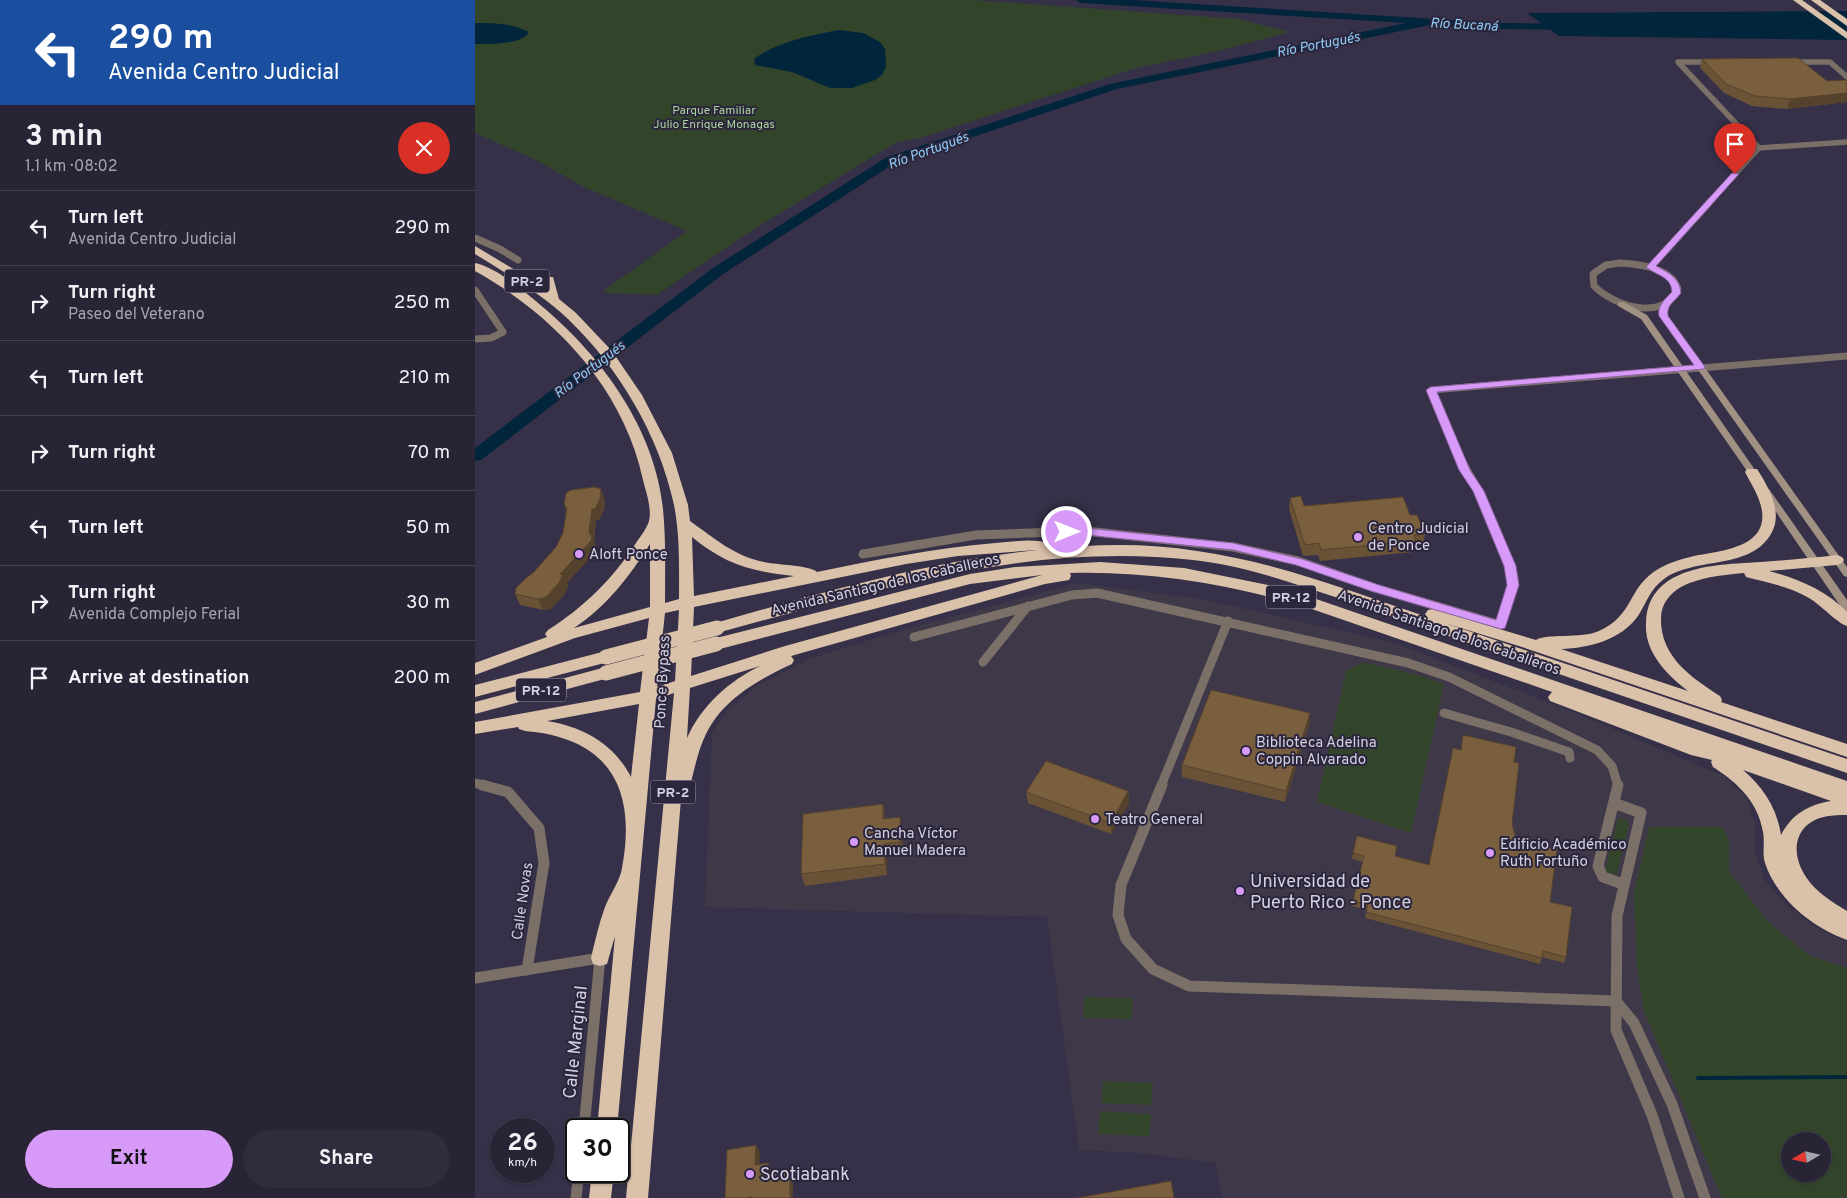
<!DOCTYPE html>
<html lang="en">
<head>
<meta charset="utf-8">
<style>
  :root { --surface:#282436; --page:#302c3e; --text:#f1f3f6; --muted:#a5a4ad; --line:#444151; --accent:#d89af8 }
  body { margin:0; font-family:Overpass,sans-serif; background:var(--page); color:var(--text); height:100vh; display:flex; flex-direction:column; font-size:19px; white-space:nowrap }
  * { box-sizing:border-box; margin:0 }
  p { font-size:16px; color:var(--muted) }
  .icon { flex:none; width:28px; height:28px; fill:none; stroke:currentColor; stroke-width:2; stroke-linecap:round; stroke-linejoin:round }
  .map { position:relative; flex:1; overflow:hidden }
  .details { display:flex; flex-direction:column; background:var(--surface); width:475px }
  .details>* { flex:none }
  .hud { background:#1a4fa0; color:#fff; overflow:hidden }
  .needle { width:32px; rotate:261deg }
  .fabs { position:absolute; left:1306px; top:1132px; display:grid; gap:10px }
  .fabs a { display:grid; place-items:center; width:50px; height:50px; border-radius:50%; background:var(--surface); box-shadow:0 1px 4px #0004,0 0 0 1px var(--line); font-size:25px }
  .speed { position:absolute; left:15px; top:1118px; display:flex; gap:10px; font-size:25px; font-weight:700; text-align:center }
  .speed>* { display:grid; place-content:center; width:65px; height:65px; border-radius:50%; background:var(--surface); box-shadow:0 1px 4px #0004,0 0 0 1px var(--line); line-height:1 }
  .speed small { font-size:12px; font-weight:400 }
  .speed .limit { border:2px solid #111; border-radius:8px; background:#fff; color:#111 }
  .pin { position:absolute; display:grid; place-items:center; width:42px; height:42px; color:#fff; margin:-51px -21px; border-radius:50% 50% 50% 0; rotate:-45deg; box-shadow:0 0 5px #0007 }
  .pin .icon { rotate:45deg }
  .me { position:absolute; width:55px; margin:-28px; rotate:90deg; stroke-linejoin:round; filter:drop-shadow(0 0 4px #0008) }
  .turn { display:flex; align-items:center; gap:18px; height:105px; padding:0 25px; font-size:22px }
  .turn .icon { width:65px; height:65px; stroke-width:2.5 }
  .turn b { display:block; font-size:35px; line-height:42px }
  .round { display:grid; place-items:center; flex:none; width:52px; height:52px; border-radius:26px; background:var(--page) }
  .summary { display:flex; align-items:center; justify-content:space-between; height:85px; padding:0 25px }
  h1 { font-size:30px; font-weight:700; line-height:38px }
  .primary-button { display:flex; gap:10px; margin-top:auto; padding:10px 25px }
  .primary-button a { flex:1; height:58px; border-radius:30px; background:var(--accent); color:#111; font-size:20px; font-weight:700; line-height:58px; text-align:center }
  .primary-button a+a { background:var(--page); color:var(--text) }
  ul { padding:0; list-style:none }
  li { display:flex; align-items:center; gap:15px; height:75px; padding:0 25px; border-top:1px solid var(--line) }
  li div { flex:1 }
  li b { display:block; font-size:19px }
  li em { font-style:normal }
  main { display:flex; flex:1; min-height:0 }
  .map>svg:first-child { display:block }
  .education { fill:#3f3849; fill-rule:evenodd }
  .green { fill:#32452b; fill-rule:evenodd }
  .water { fill:#01253b }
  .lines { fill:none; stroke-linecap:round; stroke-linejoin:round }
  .stream { stroke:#01253b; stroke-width:4 }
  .river { fill:#01253b; fill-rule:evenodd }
  .street-far3 { stroke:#7a7067; stroke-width:5.5 }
  .street-far2 { stroke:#7a7067; stroke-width:7 }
  .street-far1 { stroke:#7a7067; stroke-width:9 }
  .street { stroke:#7a7067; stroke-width:11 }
  .secondary { fill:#a19182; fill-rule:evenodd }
  .highway { fill:#dac1aa; fill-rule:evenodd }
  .highway-bridge { stroke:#dac1aa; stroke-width:15 }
  .wall { fill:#695236 }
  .shaded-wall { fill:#55422c }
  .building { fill:#7a5f3f; stroke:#55422c }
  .route { fill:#d89af8; stroke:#8c64a1 }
  .poi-dot { fill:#d89af8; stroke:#2c263d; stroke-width:2 }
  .labels { text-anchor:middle; stroke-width:4; stroke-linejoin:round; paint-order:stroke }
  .far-park-label { font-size:12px; fill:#abd49c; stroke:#2c263d }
  .far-water-label { font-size:14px; font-style:italic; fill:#8fccf8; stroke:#2c263d }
  .shield { fill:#2c263d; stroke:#a19dae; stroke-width:1 }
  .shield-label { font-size:14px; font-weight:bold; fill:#d3d0df }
  .poi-label { font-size:15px; fill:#d3d0df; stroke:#2c263d; text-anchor:start }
  .street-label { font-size:15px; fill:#d3d0df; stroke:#2c263d }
  .near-poi-label { font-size:18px; fill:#d3d0df; stroke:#2c263d; text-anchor:start }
  .near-street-label { font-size:18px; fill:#d3d0df; stroke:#2c263d }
</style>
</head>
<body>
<main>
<section class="details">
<div class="hud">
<div class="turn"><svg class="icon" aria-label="left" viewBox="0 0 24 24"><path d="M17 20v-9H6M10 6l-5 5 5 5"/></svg><div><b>290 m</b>Avenida Centro Judicial</div></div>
</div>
<div class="summary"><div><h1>3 min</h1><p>1.1 km · 08:02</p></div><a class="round" style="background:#d93025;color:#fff"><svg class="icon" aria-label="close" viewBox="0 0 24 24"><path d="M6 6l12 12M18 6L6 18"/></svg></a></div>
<ul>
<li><svg class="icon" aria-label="left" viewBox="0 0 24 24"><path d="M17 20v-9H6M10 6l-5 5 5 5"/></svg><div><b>Turn left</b><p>Avenida Centro Judicial</p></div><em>290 m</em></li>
<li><svg class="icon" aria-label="right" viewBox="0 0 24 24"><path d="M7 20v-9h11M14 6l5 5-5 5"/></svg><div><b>Turn right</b><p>Paseo del Veterano</p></div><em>250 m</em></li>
<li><svg class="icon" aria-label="left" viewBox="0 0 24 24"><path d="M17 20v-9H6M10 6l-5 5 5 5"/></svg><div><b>Turn left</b></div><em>210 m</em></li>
<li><svg class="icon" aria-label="right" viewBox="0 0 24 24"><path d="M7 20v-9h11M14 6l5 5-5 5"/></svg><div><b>Turn right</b></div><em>70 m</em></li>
<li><svg class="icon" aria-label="left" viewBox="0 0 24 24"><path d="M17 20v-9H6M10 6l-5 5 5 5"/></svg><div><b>Turn left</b></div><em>50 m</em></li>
<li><svg class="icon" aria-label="right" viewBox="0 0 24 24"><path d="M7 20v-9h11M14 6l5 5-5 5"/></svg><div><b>Turn right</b><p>Avenida Complejo Ferial</p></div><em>30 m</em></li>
<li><svg class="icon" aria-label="arrive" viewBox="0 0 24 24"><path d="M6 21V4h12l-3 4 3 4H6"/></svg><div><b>Arrive at destination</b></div><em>200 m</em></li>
</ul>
<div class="primary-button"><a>Exit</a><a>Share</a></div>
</section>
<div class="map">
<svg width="1372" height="1198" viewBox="0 0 1372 1198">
  <rect width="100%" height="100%" fill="#363048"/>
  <path class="education" d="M603,583L727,599L920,643L1088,708L1249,776L1272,799L1280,823V852L1289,879L1310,904L1340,927L1372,942V1198H747L741,1163L664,1153L604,1150L572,917L230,907L237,732L253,710L281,686L334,659L426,630ZM1315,1141H1348V1174H1315Z"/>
  <g class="green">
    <polygon points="0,0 498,0 763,19 815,32 743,51 661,68 445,138 420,143 276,231 182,295 133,293 128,291 212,231 109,187 59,159 0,133"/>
    <polygon points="888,662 944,675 969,684 936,833 842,802 871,671"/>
    <polygon points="1143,818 1150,819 1154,824 1144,867 1142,874 1136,874 1131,871 1131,867"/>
    <path d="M1174,827H1248L1254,840V871L1292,921L1335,956L1372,968V1198H1247L1169,1011L1162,968L1159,893ZM1315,1141H1348V1174H1315Z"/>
    <polygon points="609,997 658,998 657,1019 608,1018"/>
    <polygon points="628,1081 678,1083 676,1105 626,1103"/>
    <polygon points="625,1111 676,1114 674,1136 623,1134"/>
  </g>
  <g class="water">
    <polygon points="1372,11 1372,40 1084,36 1052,13"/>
    <path d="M0,23C18,23 38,23 54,32C48,45 13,44 0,44Z"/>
    <path d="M364,30L388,33L405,42L410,49L411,67L407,75L400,80L377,88H355L317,72L280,65L279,59C302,42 337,35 364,30Z"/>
  </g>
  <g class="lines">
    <polyline class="stream" points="1223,1078 1372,1077"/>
    <polygon class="river" points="601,0 657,0 1025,23 1096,24 1101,27 1096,30 1025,29 955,25 642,89 420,163 248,274 6,460 0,461 0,448 238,268 412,157 635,84 931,23 606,3"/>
    <g class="street-far3">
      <polyline points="1237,62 1203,62 1284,148 1372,142"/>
      <polyline points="1318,62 1355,62 1372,77"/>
      <polyline points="1234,203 1284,148"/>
    </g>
    <g class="street-far2">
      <polyline points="0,238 25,249 43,260"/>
      <path d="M1145,263C1164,264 1197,268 1203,289C1188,322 1139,306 1119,286L1118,274L1131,265Z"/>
      <polyline points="1176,267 1235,202"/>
      <polyline points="0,290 28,332 16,338 0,339"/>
      <polyline points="986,460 956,390 1372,356"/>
    </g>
    <g class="street-far1">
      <polyline points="388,554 501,535 611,531 758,547 823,561 900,588 1026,625 1038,585 1035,566 1003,491 985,459"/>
      <polyline points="439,637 597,595 622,593 933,663 974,677 1122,750 1137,766 1143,786"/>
      <polyline points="508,662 553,606"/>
      <polyline points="969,713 1036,732 1094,752 1095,758"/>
      <polyline points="0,783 11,786"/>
      <polyline points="686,786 753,621"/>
    </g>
    <g class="street">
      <polyline points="7,785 33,792 64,828 69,863 52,970"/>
      <polyline points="687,785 646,885 643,915 651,939 678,969 714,986 1141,1001 1159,1023 1197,1104 1230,1198"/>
      <polyline points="1143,785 1123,866 1128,877 1148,884"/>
      <polyline points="1139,803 1166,813 1142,916 1141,1030 1177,1115 1204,1198"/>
      <polyline points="0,978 125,958 109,1129"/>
      <polyline points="101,1198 104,1171"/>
    </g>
    <g class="secondary">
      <polygon points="1189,301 1192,301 1196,303 1192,310 1193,316 1372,567 1372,577 1369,576 1185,316 1184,310"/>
      <polygon points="1143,302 1149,302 1172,315 1285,477 1287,479 1285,481 1279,481 1166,319 1143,306"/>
      <polygon points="1291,488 1294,489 1372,600 1372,612 1368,610 1288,493 1286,491"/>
    </g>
    <g class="highway">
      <polygon points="1318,0 1327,0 1372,32 1372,39"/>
      <polygon points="1336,0 1345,0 1372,19 1372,26"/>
      <path d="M0,246L70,288L68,279L70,277H78L84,299L101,313L137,351L167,395L197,453L213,505L215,521C239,538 259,556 289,562C301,565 335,565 342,572C401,560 459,548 520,543C537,542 556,538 573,543L575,546L573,549C622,544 673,543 722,551C801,562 877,592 952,617L950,614L953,610L958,609L1061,640C1072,633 1106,639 1124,631C1158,616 1153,589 1180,571C1192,563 1206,559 1219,556C1245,551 1292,548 1287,511C1285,497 1276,484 1270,472L1272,469H1282C1293,486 1308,512 1297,532C1277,571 1220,556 1189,579C1175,589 1172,602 1163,616C1146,640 1114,648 1086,649L1213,691C1192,675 1169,652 1171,623C1171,606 1178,591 1193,581C1219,564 1256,564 1286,562C1311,560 1337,558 1362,555L1367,557L1369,560L1367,563L1362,565L1294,571C1323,579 1351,590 1372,612V626C1362,623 1346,605 1334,598C1314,586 1293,583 1271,577L1269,573C1247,575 1225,577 1206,587C1194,594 1186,605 1186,618C1185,656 1215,677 1245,696L1247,700L1246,702L1372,744V757L1047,647L970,623L1372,759V773L857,596C812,581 765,565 718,560C552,542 400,590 242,633L237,632L234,628L237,624C341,594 454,561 562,550L483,556L431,564L219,607L216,676L310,646L567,575L495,584L241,650L236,648L233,644L236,640L241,638L495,574L540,567L625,562L709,568L793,585L841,599L1372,781V815C1363,815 1354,815 1345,818C1318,827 1316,855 1331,877C1341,892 1357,902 1372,911V940C1337,927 1302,899 1290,863C1287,853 1290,842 1288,832C1283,802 1263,783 1238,767L1236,762L1237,760L1216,755L1075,701L1073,697L1077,692L831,607C753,584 676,571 595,573L596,576L594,580L570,584L316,656L319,660L317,664C283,680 248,699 231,734C222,752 219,773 213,793L210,798L206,799L173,1198H151L199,693L181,699L142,1129H122L140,936L132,964L125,966L118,964L116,958C120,941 124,923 130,907C135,894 145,881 147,868C162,788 134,738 50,731L44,729L43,727L0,734V722L165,692L174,618L100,638L0,675V663L72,637L70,634L73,630C109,607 137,580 161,543C165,537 172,528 174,521C177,508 171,492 168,480C149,389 79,315 0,271V263C23,268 51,293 69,308C128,358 180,430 188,509C191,539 190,572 190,603L204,599C204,568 205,535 199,505C184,435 144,368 93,319C66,293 32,274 0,254ZM217,537C249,564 278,572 319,576L219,596ZM175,544V607L99,628C132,606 154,577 175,544ZM204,610L200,681L182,687L190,613ZM285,666C253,682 227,705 212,738L215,688ZM164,704L156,777C139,744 109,727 72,721ZM1268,770L1356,801C1333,805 1317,814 1306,835C1302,808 1288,787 1268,770Z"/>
      <polygon points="131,651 137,653 139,657 137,661 0,697 0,685"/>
      <polygon points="131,667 137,669 139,673 137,677 0,714 0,702"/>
      <polygon points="117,1171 139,1171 136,1198 114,1198"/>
    </g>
    <g class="highway-bridge">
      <polyline points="131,657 242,628"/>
      <polyline points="131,673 241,644"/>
    </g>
  </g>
  <g class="wall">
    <polygon points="1227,59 1352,81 1372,80 1372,102 1312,109 1277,106 1249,93 1225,68"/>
    <polygon points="815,498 829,506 935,515 950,534 948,546 940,547 939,552 845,561 843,555 828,556 814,509"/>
    <polygon points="130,500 129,510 124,520 121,520 119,542 121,548 120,552 92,583 93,586 89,595 76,609 68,610 45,605 40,594 81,547 88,533 91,511 89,504"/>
    <polygon points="835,713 834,725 810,802 707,777 707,765"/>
    <polygon points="1039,762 1037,824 1041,839 1075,902 1091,957 1089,963 1067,957 1065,964 890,918 892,910 877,906 888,862 877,859 878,853 920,856 954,865"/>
    <polygon points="653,791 654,803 636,834 553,803 551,792"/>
    <polygon points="408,804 411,819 425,817 427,829 428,853 412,855 412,875 330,886 326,874"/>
  </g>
  <g class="shaded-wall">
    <polygon points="1372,93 1372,102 1312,109 1315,99"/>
    <polygon points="126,489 130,500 129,510 124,520 121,520 119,542 121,548 120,552 92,583 93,586 89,595 76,609 68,610 63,599 85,574 114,532 117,509"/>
    <polygon points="835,713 834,725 810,802 811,791"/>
    <polygon points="653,791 654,803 636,834 636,823"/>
    <polygon points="408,804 410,816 411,831 408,819"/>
    <polygon points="425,817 427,829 428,853 425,842"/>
    <polygon points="409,844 412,855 412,875 410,864"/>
    <polygon points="281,1145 285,1152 284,1172 280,1165"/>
    <polygon points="293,1163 296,1170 296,1180 293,1173"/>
    <polygon points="315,1169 318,1176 318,1198 315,1198"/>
  </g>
  <g class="building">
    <polygon points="1323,58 1352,81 1372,80 1372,93 1315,99 1280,96 1251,84 1227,59"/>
    <polygon points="120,487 126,489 125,499 120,509 117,509 114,532 117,537 116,541 85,574 88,575 84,583 71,597 63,599 40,594 41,588 51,578 58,573 81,547 88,533 92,508 89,504 91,493 96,490"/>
    <polygon points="826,496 829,506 928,497 935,515 942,515 950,534 939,535 941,541 846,550 844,543 830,545 815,498"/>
    <polygon points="736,690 835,713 811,791 707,765"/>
    <polygon points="988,735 1041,747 1039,762 1044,763 1037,824 1041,839 1082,849 1075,902 1097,907 1091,957 1068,951 1067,958 891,912 893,905 878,901 889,856 878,853 882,836 922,846 920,856 954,865 978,748 986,750"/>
    <polygon points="571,761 653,791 636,823 551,792"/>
    <polygon points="408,804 408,819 425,817 425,842 409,844 410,864 326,874 328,814"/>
    <polygon points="281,1145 280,1165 293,1163 293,1173 315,1169 315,1198 277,1198 277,1197 269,1198 250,1198 252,1150"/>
    <polygon points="696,1181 699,1198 602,1198"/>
  </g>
  <path class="route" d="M1257,173L1264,174L1181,266C1194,273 1204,277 1206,293C1200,301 1191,305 1193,316L1230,367L1229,369L962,392L995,470L1009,491L1041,566L1044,585L1030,628L1026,629L896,591L821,565L758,550L611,535L592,536L587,532L592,529L611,528L758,543L827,559L904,585L1021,620L1032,585L1029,566L998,491L984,470L951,390L956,387L1219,365L1184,316C1182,306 1190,299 1197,292C1196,276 1182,276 1171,267Z"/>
  <g class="poi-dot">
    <circle cx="883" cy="537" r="5"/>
    <circle cx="104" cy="554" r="5"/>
    <circle cx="771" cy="751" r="5"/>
    <circle cx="620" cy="819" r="5"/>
    <circle cx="379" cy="842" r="5"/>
    <circle cx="1015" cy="853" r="5"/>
    <circle cx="765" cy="891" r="5"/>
    <circle cx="275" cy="1174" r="5"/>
  </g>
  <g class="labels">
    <g class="far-park-label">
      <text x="239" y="114">Parque Familiar<tspan x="239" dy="14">Julio Enrique Monagas</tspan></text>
    </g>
    <g class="far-water-label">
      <text transform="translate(989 24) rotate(3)" y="5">Río Bucaná</text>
      <text transform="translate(843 44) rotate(-11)" y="5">Río Portugués</text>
      <text transform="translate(453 150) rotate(-20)" y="5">Río Portugués</text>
      <text transform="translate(114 369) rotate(-37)" y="5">Río Portugués</text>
    </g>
    <g class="shield">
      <rect x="29.5" y="269.5" width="45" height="23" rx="4"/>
      <rect x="791" y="585.5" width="50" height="23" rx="4"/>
      <rect x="41" y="678.5" width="50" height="23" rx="4"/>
      <rect x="175.5" y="780.5" width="45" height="23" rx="4"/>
    </g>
    <g class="shield-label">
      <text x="52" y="286">PR-2</text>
      <text x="816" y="602">PR-12</text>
      <text x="66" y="695">PR-12</text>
      <text x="198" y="797">PR-2</text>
    </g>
    <g class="poi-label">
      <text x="893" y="533">Centro Judicial<tspan x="893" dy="17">de Ponce</tspan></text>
      <text x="114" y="559">Aloft Ponce</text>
      <text x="781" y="747">Biblioteca Adelina<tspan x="781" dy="17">Coppin Alvarado</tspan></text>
      <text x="630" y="824">Teatro General</text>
      <text x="389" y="838">Cancha Víctor<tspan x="389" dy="17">Manuel Madera</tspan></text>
      <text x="1025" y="849">Edificio Académico<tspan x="1025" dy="17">Ruth Fortuño</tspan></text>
    </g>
    <g class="street-label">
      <text transform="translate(410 584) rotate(-13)" y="5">Avenida Santiago de los Caballeros</text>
      <text transform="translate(974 632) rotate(19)" y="5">Avenida Santiago de los Caballeros</text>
      <text transform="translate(187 682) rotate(-87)" y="5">Ponce Bypass</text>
      <text transform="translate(47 901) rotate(-82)" y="5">Calle Novas</text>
    </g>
    <g class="near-poi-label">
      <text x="775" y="887">Universidad de<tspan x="775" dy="21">Puerto Rico - Ponce</tspan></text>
      <text x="285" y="1180">Scotiabank</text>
    </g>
    <g class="near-street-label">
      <text transform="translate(100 1042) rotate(-84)" y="6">Calle Marginal</text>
    </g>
  </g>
</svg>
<div class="fabs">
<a><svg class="needle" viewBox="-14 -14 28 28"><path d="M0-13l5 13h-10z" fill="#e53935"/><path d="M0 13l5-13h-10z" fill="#a5a4ad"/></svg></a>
</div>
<div class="speed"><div>26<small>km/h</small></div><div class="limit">30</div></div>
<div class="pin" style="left:1260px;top:174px;background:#d93025"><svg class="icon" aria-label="arrive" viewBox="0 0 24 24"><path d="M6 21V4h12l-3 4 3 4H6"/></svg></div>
<svg class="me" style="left:592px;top:532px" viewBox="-20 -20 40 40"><circle r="17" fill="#d89af8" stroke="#fff" stroke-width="3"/><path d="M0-11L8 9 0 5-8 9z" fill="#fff"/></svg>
</div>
</main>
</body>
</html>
